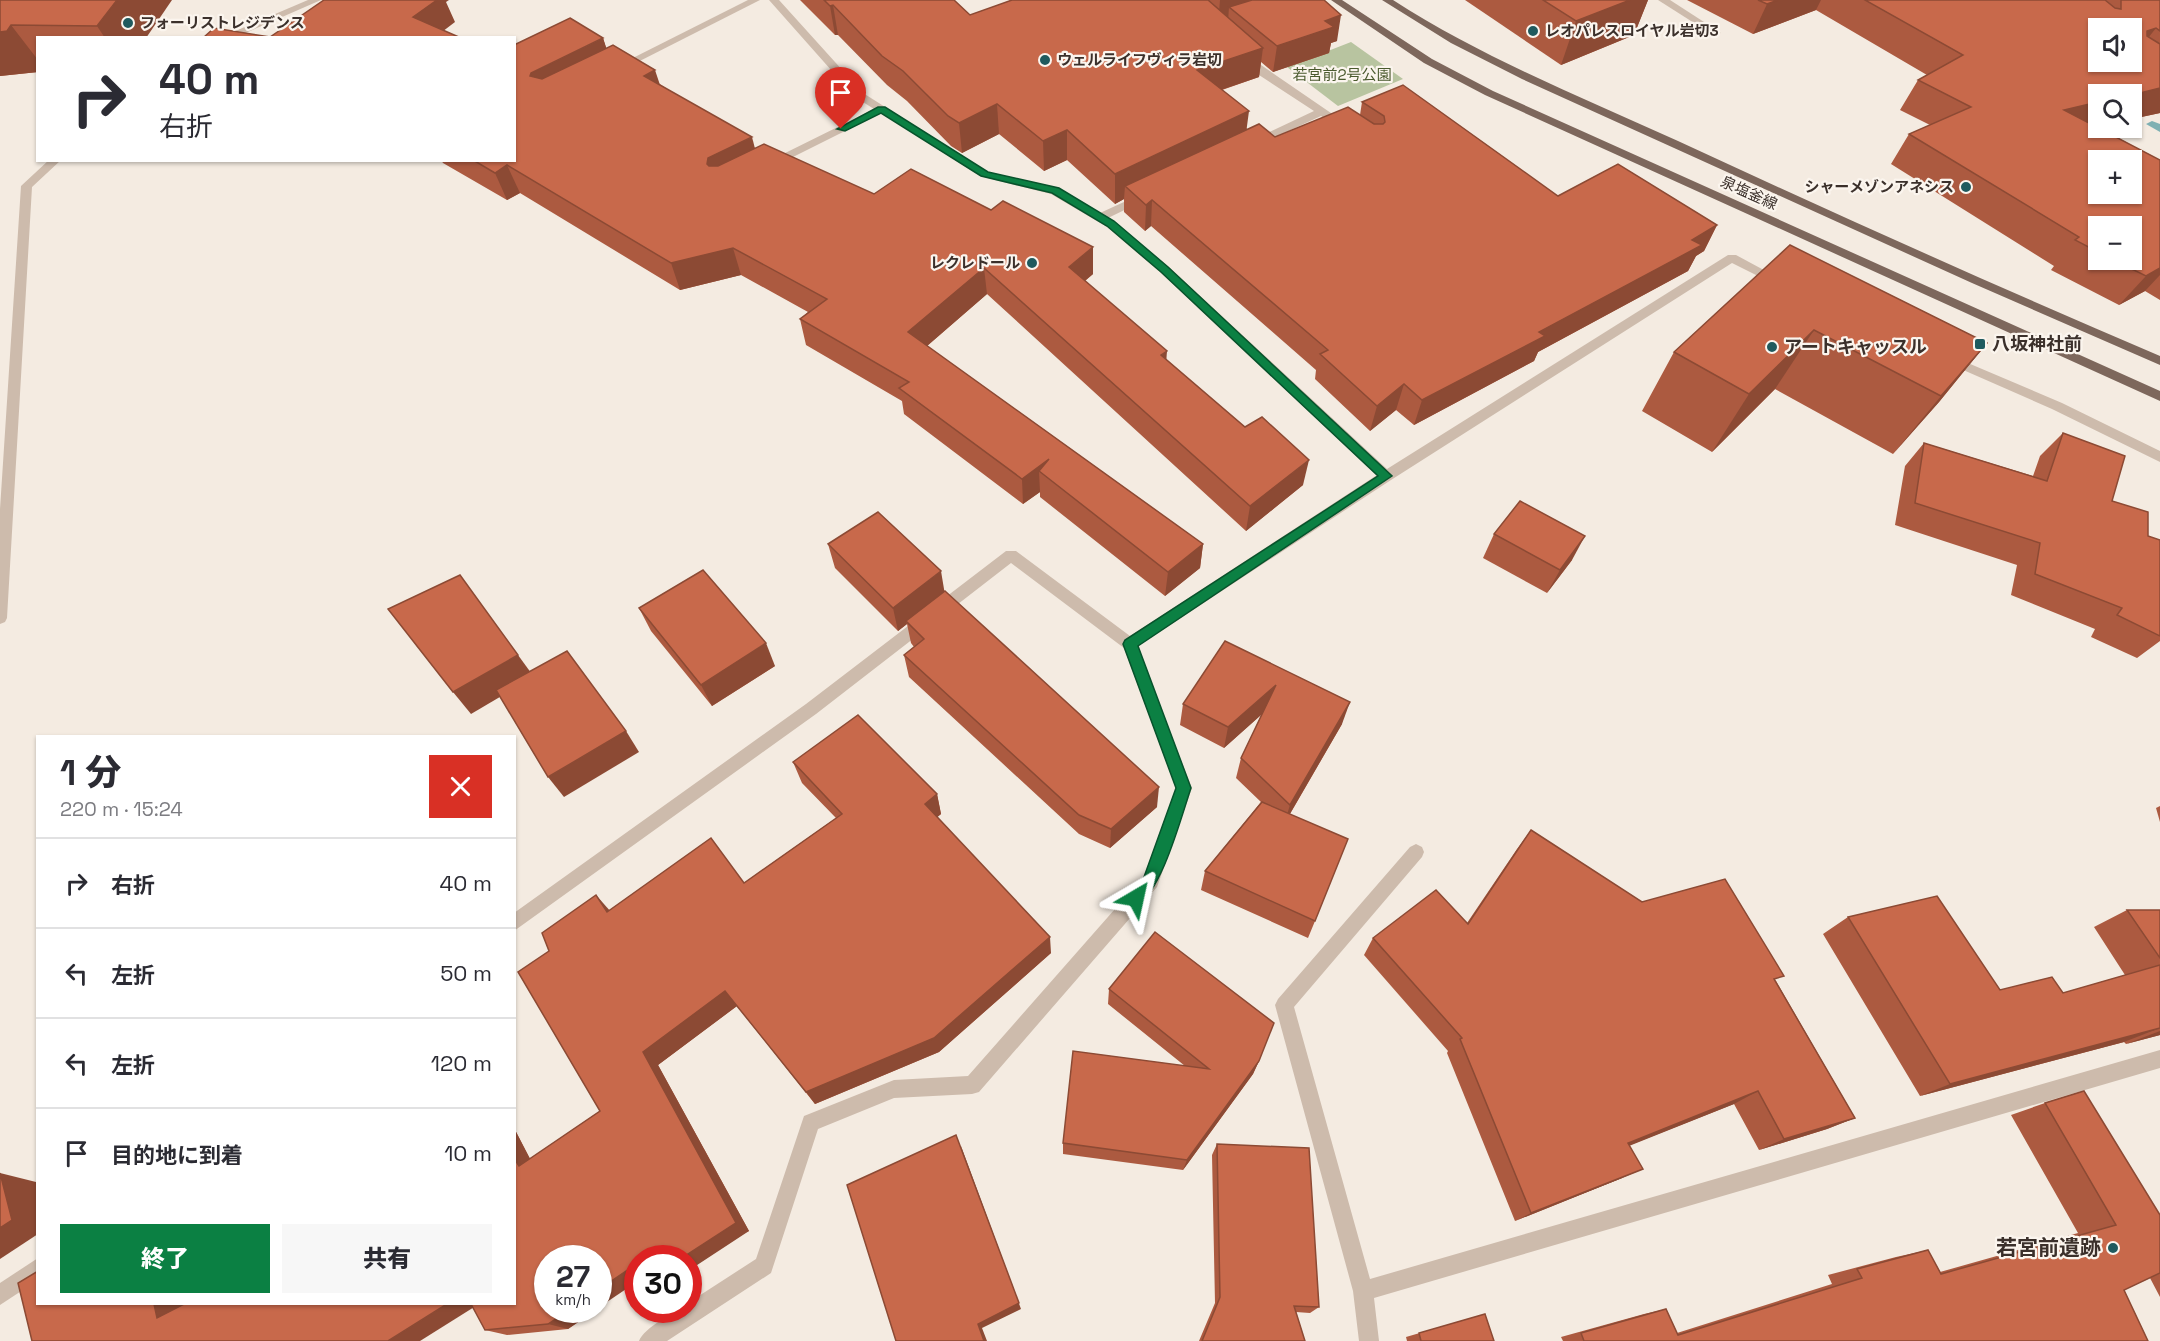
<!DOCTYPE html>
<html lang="ja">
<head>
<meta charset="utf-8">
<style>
  :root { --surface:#fff; --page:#f7f7f7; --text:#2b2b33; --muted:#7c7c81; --line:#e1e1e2; --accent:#0b8043 }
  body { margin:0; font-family:"Space Grotesk","Noto Sans JP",sans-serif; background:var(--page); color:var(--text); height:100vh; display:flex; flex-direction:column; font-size:22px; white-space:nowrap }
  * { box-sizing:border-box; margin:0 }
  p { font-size:20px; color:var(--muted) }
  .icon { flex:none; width:33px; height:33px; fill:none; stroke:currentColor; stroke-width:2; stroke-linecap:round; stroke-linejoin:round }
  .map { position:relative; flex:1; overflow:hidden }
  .side { position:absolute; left:36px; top:735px; width:480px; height:570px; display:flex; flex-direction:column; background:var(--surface); border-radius:0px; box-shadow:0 2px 4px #0004 }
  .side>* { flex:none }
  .banner { position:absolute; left:36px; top:36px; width:480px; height:126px; border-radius:0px; box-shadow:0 2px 4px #0004; background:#fff; color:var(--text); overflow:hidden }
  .controls { position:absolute; left:2088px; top:18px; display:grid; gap:12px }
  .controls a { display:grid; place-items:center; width:54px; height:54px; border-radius:0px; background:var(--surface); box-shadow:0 2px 4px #0004; font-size:30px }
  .speed { position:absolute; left:534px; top:1245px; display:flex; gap:12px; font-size:30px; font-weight:700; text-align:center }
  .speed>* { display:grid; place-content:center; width:78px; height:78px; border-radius:50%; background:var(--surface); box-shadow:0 2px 4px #0004; line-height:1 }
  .speed small { font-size:15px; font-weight:400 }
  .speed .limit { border:9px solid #d22; background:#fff; color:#111 }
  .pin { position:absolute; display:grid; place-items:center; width:51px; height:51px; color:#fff; margin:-62px -26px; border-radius:50% 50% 50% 0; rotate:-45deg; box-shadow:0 0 6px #0007 }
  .pin .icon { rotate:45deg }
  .me { position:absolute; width:66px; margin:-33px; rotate:36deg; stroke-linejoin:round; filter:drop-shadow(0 0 4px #0008) }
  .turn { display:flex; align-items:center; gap:21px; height:126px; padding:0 24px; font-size:27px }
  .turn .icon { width:78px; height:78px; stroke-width:2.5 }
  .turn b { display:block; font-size:42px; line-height:51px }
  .round { display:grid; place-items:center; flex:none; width:63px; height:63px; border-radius:0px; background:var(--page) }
  .summary { display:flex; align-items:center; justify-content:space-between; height:102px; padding:0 24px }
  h1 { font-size:36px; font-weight:800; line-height:45px }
  .button { display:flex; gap:12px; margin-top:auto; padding:12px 24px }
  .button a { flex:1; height:69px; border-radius:0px; background:var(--accent); color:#fff; font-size:24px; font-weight:800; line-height:69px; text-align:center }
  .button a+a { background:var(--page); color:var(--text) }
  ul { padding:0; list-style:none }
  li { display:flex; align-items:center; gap:18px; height:90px; padding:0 24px; border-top:2px solid var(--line) }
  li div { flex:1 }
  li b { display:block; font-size:22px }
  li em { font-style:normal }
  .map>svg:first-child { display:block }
  .green { fill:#b8c4a0 }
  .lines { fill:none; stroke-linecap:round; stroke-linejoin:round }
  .stream { fill:#7fb0b2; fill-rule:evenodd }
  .street { fill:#cdbbac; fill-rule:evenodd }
  .primary { fill:#7d675c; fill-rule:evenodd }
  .wall { fill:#ac5a40; fill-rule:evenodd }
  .shaded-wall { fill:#8c4a34 }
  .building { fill:#c8694b; stroke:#8c4a34; stroke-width:1.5; fill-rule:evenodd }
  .route { fill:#0b8043; stroke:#07532c; stroke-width:1.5 }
  .poi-dot { fill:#1f5a5e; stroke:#fbf5ee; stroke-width:2 }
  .labels { text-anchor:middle; stroke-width:4.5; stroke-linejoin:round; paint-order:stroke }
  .far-poi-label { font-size:15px; font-weight:bold; fill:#3b302b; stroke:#fbf5ee; text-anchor:start }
  .far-park-label { font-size:15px; fill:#4a5a2e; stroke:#fbf5ee }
  .far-street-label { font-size:15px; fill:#3b302b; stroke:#fbf5ee }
  .poi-label { font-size:18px; font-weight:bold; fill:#3b302b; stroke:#fbf5ee; text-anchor:start }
  .near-poi-label { font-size:21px; font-weight:bold; fill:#3b302b; stroke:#fbf5ee; text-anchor:end }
</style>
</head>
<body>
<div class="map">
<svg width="2160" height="1341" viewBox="0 0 2160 1341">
  <rect width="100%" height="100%" fill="#f4ebe1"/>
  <polygon class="green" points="1351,42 1403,79 1338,106 1287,67"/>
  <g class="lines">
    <polygon class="stream" points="2152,121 2160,124 2160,132 2146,124"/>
    <g class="street">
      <polygon points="308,0 321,0 234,38 219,38"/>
      <polygon points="748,0 760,0 622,70 613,68"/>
      <path d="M769,0H779L863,93L988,172L1059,189L1100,213L1137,196H1145V200L1108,218L1169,267L1387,469L1728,255H1736L1784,281L1782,284H1774L1732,263L1391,480L1138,646L1157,700L1192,788L1157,887L979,1092L972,1094L894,1098L818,1129L771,1273L667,1341H639C644,1328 675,1310 688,1310V1303L756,1259L804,1116L894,1080L968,1076L1144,876L1176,788L1124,648L1011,563L816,714L514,931V913L806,704L1006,551H1016L1130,636L1377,475L1161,273L1107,227L1051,194L980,176L881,113L775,166H767V162L874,109L855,97Z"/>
      <polygon points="1658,0 1670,0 1721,33 1713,35"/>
      <polygon points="1245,54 1347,124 1347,128 1339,128 1321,116 1258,145 1250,145 1250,141 1314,111 1259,75 1240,57"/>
      <polygon points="49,160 61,160 32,187 7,618 5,622 0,624 0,509 21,186"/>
      <polygon points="1949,355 2062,403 2160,451 2160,462 2052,409 1945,362 1943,359"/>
      <polygon points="1416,844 1422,847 1424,852 1422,857 1294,1007 1370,1279 2160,1050 2160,1068 1374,1298 1379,1341 1359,1341 1353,1291 1275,1005 1278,999 1410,847"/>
      <polygon points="38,1258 38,1280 0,1305 0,1283"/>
    </g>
    <g class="primary">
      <polygon points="1331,0 1342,0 1432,59 1493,91 2160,391 2160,401 1485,95 1424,63"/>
      <path d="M1382,0H1393C1483,58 1581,97 1678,141C1838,215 1998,287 2160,356V365L1972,283L1522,79L1451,43Z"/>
    </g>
  </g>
  <g class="wall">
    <polygon points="0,0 146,38 38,38 38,72 0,76"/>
    <polygon points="800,0 954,0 970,15 1012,0 1324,0 1337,41 1331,43 1329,53 1273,72 1261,62 1259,77 1222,90 1247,129 1275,137 1360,115 1362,102 1558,196 1717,225 1704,251 1696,256 1688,271 1538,352 1534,361 1414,425 1396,410 1370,431 1315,379 1316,370 1151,226 1145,231 1124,212 1124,199 1115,204 1067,160 1044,171 999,134 962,153 951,146 907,101 887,85 838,35 835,35"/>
    <polygon points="1465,0 1648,0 1634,35 1561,65"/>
    <path d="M1687,0H2160V113L2132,119V94L2098,127H2097L2160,160V300L2145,291L2119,305L2051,270L2054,266L1891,164L1909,134L1930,125L1900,110L1918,80L1927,75L1816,10L1753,34ZM2098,226L2132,260H2098Z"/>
    <polygon points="603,38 606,48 755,148 874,194 1093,274 1085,281 1166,359 1303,485 1246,531 987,294 927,346 1203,544 1200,568 1165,596 1040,497 1040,492 1023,504 904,414 902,401 806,345 800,319 808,312 741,275 680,290 520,193 507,200 443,163 441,160 514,160"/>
    <polygon points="1790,245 1987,343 1939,402 1893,454 1775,389 1712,452 1642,411 1674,352"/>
    <polygon points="2063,433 2112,501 2148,536 2160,540 2160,641 2137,658 2091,637 2095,629 2011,595 2017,565 1895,525 1905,466 1924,443 2033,476 2040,456"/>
    <polygon points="1494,534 1572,560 1547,593 1483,558"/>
    <polygon points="828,544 945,591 1157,807 1110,848 1079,834 909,677 904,655 914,647 911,643 907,624 898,631 835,568"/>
    <polygon points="639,608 775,666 712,706 651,631"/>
    <polygon points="1183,704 1342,724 1290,814 1315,921 1308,938 1201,890 1205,871 1261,802 1236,778 1241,758 1262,714 1224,748 1180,725"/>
    <polygon points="793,762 937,794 941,814 937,817 1051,953 939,1052 815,1104 737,1006 658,1065 749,1231 688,1258 548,1310 596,1310 568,1329 507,1335 485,1330 473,1307 32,1341 38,1304 514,1304 514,1128 530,1159 600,1111 609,910 744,883 836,818 802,783"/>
    <polygon points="2160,806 2160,822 2156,808"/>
    <polygon points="1531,830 1642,902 1776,981 1855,1118 1827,1129 1759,1150 1734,1104 1630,1145 1622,1178 1515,1221 1447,1053 1448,1051 1364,955 1373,938 1467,923 1517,849"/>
    <polygon points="2127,910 2160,910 2160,1035 2126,1044 2124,1042 1920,1096 1823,934 1848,917 2000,990 2063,993 2125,975 2094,927"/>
    <polygon points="1109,989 1259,1061 1253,1074 1183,1170 1063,1154 1063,1143 1185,1066 1108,1004"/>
    <polygon points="2045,1103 2160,1215 2160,1297 2150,1278 2124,1290 2148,1341 1563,1341 1561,1337 1644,1314 1666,1309 1677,1333 1832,1284 1828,1275 1896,1257 1928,1250 1940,1272 2078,1233 2011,1115"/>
    <polygon points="1217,1144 1319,1307 1310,1313 1296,1312 1305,1341 1199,1341 1215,1303 1212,1155"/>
    <polygon points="1485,1314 1494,1341 1407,1341 1406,1337"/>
  </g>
  <g class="shaded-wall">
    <polygon points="0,0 11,25 38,60 38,72 0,76"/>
    <polygon points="117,0 172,0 146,38 105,38 97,26"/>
    <polygon points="419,0 449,0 446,2 455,22 434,38 413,17"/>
    <polygon points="1220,0 1292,0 1229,7 1228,22 1218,25"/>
    <polygon points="1630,0 1648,0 1634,35 1561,65 1576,21"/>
    <polygon points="1778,0 1821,0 1816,10 1753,34 1767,4"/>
    <polygon points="833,5 838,35 835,35 830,6"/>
    <polygon points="1341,15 1337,41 1331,43 1329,53 1273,72 1277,46 1325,21"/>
    <polygon points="2156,28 2133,57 2147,31"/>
    <polygon points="603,38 612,65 542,100 530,76 531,73"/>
    <polygon points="1263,48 1259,77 1194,99 1197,70"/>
    <polygon points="655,70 664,97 644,76"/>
    <polygon points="2160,88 2160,113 2132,119 2132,95"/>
    <polygon points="2098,102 2098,127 2042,139 2064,110"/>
    <polygon points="997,104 999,134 962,153 959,123"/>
    <polygon points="1249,111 1245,141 1125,186 1124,199 1115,204 1115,174"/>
    <polygon points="1067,130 1067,160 1044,171 1043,141"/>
    <polygon points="752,137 759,164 716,185 707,164 708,158"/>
    <polygon points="507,165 520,193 507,200 495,173"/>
    <polygon points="1152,200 1151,226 1145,231 1146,205"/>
    <polygon points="1717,225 1704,251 1696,256 1688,271 1538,352 1534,361 1414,425 1422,400 1539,332"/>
    <polygon points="1093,247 1093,274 1069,294 1069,267"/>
    <polygon points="733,248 741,275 680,290 671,263"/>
    <polygon points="984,268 987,294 912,359 908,332"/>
    <polygon points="2160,268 2160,275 2145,291 2119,305 2146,276"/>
    <polygon points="1814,330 1775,389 1712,452 1749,394"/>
    <polygon points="1987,343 1939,402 1893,454 1941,396"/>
    <polygon points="1167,351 1165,378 1161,355"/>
    <polygon points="1404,384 1396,410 1370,431 1377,406"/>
    <polygon points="1049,459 1039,471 1040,492 1023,504 1022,479"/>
    <polygon points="1309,460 1303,485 1246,531 1250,506"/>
    <polygon points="1585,536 1572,560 1547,593 1560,570"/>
    <polygon points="1203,544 1200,568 1165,596 1168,572"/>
    <polygon points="941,571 945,595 906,621 907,624 898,631 893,608"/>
    <polygon points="766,643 775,666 712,706 701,685"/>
    <polygon points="518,655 534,677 471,714 453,692"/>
    <polygon points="1276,685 1270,707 1224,748 1228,727"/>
    <polygon points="1350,702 1342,724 1284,824 1290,805"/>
    <polygon points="626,731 639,752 564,797 548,777"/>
    <polygon points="1159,787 1157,807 1110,848 1111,829"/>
    <polygon points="937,794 941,814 929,824 925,804"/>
    <polygon points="596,895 611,912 607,912"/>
    <polygon points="1050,937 1051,953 939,1052 815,1104 806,1092"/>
    <polygon points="725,991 737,1006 658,1065 749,1231 688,1271 688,1258 682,1258 643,1052"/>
    <polygon points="2160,1028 2124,1042 1920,1096 1950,1084"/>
    <polygon points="2160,1031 2160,1035 2126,1044"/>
    <polygon points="1259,1061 1253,1074 1183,1170 1187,1160"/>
    <polygon points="1758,1091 1734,1104 1609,1154 1628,1143"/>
    <polygon points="1855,1118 1827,1129 1759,1150 1784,1139"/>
    <polygon points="514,1128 539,1176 519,1166 514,1158"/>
    <polygon points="961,1146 1021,1309 982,1328 987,1341 984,1341 978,1324"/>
    <polygon points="1643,1169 1622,1178 1515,1221 1531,1213"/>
    <polygon points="0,1173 36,1182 38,1187 38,1234 0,1259"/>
    <polygon points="638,1263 638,1281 598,1308 598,1290"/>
    <polygon points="154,1304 188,1304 157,1318"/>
    <polygon points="447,1304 479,1304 420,1341 388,1341"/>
    <polygon points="569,1310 596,1310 568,1329 548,1324"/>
  </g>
  <g class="building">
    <polygon points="0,0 117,0 97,26 11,25 7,31 0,32"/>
    <polygon points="324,0 437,0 413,17 461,38 203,38 214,28 270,37"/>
    <polygon points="824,0 954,0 970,15 1012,0 1208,0 1263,48 1197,70 1249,111 1115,174 1067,130 1043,141 997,104 959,123 948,116 903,71 882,56 833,5 830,6"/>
    <polygon points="1252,0 1324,0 1341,15 1325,21 1334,27 1277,46 1229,7"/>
    <polygon points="1543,0 1630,0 1576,21"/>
    <polygon points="1758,0 1778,0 1767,4"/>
    <path d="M1865,0H2105L2115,8L2121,9V0H2160V31L2156,28L2147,31V36L2160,44V88L2132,95L2098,94V102L2064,110L2160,160V268L2146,276L2113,260H2132V226H2098V252L2075,240L2079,237L1909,134L1971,107L1918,80L1963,55ZM2098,28H2132V62H2098ZM2098,160H2132V194H2098Z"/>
    <polygon points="570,18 603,38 531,73 530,76 542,79 613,45 655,70 644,76 752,137 708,158 707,164 709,166 718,166 764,144 874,194 911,169 991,210 1003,201 1093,247 1069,267 1167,351 1161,355 1245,427 1262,417 1309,460 1250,506 984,268 908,332 1203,544 1168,572 1039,471 1049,459 1022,479 899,388 909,382 800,319 827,299 733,248 671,263 507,165 495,173 473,160 514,160 514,45"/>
    <polygon points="1403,85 1558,196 1618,164 1717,225 1692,240 1702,245 1539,332 1545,336 1422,400 1404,384 1377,406 1320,354 1328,350 1152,200 1146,205 1125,186 1259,124 1275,137 1348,107 1374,124 1383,124 1385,122 1384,116 1362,102"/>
    <polygon points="1790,245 1987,343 1941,396 1814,330 1749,394 1674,352"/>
    <polygon points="2063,433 2125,456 2112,501 2148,512 2148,536 2160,540 2160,636 2117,615 2122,608 2035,574 2040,543 1915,503 1924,443 2047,481"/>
    <polygon points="1520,501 1585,536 1560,570 1494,534"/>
    <polygon points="878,512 941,571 893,608 828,544"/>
    <polygon points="703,570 766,643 701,685 639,608"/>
    <polygon points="460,575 518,655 453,692 388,609"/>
    <polygon points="945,591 1159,787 1111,829 1079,815 904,655 924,639 906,621"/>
    <polygon points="1225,641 1350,702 1290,805 1241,758 1276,685 1228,727 1183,704"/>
    <polygon points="567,651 626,731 548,777 496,690"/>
    <polygon points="858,715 937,794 925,804 1050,937 934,1038 806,1092 725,991 643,1052 736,1223 682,1258 638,1258 638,1263 598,1290 598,1258 548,1258 548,1310 569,1310 548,1324 485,1330 471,1304 514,1304 514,1158 519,1166 600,1111 518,972 549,951 542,933 596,895 607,912 711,838 744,883 842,814 793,762"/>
    <polygon points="1262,802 1348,839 1315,921 1205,871"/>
    <polygon points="1531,830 1642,902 1725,879 1784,976 1774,979 1855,1118 1784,1139 1758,1091 1628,1143 1643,1169 1531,1213 1460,1039 1462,1038 1373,938 1436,890 1468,924"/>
    <polygon points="1937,896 2000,990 2052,977 2063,993 2160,965 2160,1028 1950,1084 1848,917"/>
    <polygon points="2127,910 2160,910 2160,958"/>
    <polygon points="1155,932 1274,1023 1259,1061 1187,1160 1063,1143 1073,1051 1209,1069 1109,989"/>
    <polygon points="2084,1091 2160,1215 2160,1273 2124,1290 2148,1341 1584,1341 1581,1333 1666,1309 1678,1335 1862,1278 1857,1269 1928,1250 1941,1274 2116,1225 2045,1103"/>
    <polygon points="956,1135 1019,1303 978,1324 984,1341 896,1341 847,1185"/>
    <polygon points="1217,1144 1309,1148 1319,1307 1294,1306 1305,1341 1202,1341 1220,1297"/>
    <polygon points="0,1173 12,1220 0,1228"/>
    <polygon points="38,1271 38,1304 154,1304 157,1318 184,1304 447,1304 388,1341 32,1341 18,1283"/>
    <polygon points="1485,1314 1494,1341 1421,1341 1419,1333"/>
  </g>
  <path class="route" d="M878,107H885L988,172L1059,188L1114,221L1168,267L1392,476L1138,646L1191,788C1182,814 1161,895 1136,905L1130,903L1128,898L1144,877L1176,788L1123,644L1125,640L1378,476L1161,272L1107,226L1052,193L981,176L881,113L845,131L837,129Z"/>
  <g class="poi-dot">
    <circle cx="128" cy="23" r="6"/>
    <circle cx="1533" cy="31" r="6"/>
    <circle cx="1045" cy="60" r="6"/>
    <circle cx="1966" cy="187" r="6"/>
    <circle cx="1032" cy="263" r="6"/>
    <rect x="1974" y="338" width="12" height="12" rx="3"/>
    <circle cx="1772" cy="347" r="6"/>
    <circle cx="2113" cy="1248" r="6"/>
  </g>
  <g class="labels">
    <g class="far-poi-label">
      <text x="140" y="28">フォーリストレジデンス</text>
      <text x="1545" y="36">レオパレスロイヤル岩切3</text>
      <text x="1057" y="65">ウェルライフヴィラ岩切</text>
      <text x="1954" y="192" text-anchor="end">シャーメゾンアネシス</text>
      <text x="1020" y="268" text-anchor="end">レクレドール</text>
    </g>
    <g class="far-park-label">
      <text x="1342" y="80">若宮前2号公園</text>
    </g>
    <g class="far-street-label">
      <text transform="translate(1749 193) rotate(24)" y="5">泉塩釜線</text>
    </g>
    <g class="poi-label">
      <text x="1992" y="350">八坂神社前</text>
      <text x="1784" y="353">アートキャッスル</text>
    </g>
    <g class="near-poi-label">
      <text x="2101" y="1255">若宮前遺跡</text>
    </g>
  </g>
</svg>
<div class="controls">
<a><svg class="icon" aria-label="sound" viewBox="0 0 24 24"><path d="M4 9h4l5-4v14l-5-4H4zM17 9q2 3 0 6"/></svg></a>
<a><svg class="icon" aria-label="search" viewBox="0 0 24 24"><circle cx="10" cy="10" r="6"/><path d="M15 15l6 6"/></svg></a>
<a>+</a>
<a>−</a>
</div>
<div class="speed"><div>27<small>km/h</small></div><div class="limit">30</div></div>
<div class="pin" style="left:841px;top:129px;background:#d93025"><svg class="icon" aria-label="arrive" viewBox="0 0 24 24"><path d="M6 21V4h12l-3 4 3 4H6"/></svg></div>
<svg class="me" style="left:1136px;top:898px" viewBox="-20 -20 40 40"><path d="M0-17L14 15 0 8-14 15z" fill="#0b8043" stroke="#fff" stroke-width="4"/></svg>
<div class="banner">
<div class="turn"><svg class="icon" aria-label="right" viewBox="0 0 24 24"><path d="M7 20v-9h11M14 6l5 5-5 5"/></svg><div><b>40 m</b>右折</div></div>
</div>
<section class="side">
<div class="summary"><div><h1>1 分</h1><p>220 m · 15:24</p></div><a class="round" style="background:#d93025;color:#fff"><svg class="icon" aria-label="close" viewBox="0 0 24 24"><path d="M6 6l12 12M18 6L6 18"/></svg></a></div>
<ul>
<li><svg class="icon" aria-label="right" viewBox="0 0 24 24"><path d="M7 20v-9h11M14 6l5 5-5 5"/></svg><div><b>右折</b></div><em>40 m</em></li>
<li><svg class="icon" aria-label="left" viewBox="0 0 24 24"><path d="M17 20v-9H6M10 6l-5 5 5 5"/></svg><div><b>左折</b></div><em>50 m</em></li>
<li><svg class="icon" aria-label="left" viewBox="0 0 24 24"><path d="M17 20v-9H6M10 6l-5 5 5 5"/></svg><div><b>左折</b></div><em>120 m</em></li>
<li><svg class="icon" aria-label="arrive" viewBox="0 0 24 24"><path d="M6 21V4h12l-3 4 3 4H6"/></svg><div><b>目的地に到着</b></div><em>10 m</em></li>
</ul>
<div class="button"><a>終了</a><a>共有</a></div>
</section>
</div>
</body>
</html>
